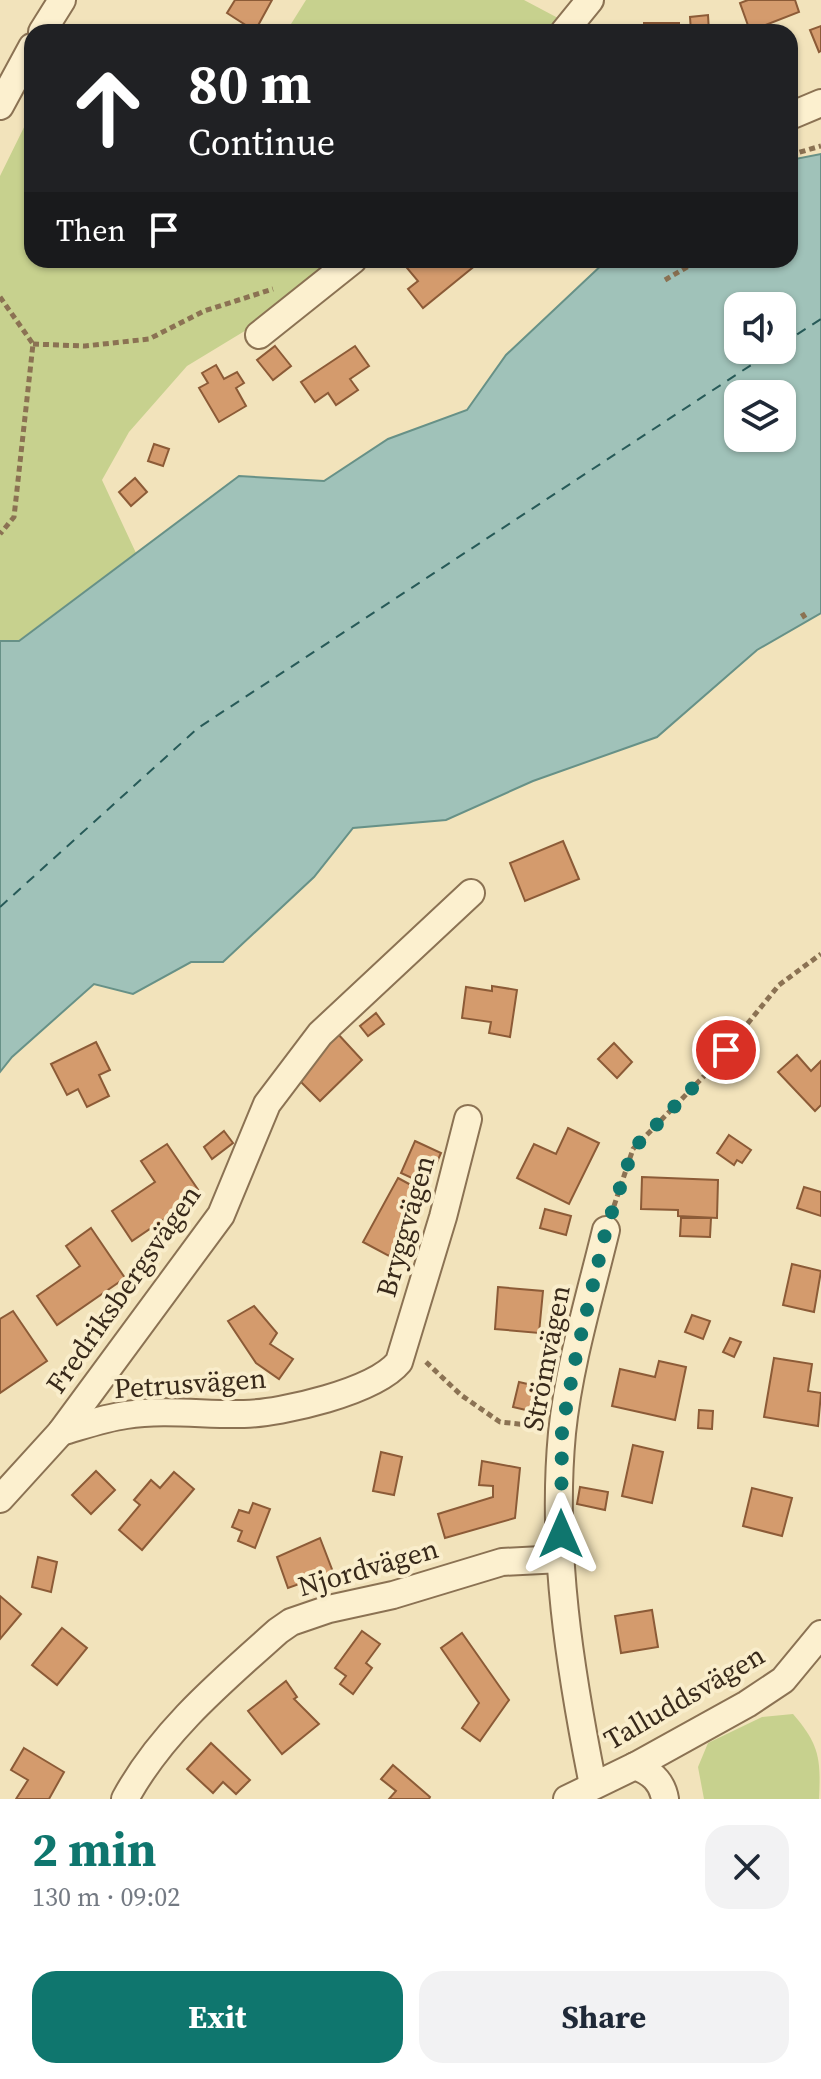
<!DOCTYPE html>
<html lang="en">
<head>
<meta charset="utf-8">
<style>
  :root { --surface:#fff; --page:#f2f2f3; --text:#1f2937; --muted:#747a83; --accent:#0f766e }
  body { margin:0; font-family:"Source Serif 4",serif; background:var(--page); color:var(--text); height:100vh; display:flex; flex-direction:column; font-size:30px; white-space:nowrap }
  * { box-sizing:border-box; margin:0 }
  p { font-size:26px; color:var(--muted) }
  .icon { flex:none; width:44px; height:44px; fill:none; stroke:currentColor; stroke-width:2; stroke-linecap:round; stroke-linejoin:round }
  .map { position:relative; height:1799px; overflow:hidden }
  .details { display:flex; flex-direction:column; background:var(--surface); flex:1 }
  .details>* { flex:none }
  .top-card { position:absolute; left:24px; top:24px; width:774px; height:244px; border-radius:24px; box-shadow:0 2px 6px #0004; background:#202124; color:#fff; overflow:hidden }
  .buttons { position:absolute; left:724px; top:292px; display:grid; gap:16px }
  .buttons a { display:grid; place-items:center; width:72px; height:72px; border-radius:16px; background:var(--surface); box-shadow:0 2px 6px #0004; font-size:40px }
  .pin { position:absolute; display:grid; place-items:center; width:68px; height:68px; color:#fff; margin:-34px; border:4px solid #fff; border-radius:50%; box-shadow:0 2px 8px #0007 }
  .me { position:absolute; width:88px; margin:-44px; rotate:0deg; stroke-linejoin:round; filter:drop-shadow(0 0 6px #0008) }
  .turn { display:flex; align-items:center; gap:28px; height:168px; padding:0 32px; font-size:36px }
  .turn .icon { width:104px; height:104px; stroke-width:2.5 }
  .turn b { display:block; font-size:56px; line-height:68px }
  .then { display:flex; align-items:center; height:76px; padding:0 32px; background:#0003; gap:16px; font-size:30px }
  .round { display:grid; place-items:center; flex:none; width:84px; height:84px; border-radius:24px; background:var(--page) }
  .headline { display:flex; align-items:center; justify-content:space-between; height:136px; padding:0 32px }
  h1 { font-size:48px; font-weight:700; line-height:60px; color:var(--accent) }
  .button { display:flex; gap:16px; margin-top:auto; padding:16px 32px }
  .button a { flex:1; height:92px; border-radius:24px; background:var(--accent); color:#fff; font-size:32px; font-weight:700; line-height:92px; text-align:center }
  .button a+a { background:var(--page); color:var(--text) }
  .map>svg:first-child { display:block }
  .green { fill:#c7d18e }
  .water { fill:#a0c2b9; stroke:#679187; stroke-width:2; fill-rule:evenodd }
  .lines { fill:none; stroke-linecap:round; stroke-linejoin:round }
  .ferry { stroke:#275a58; stroke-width:2; stroke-dasharray:10 8; stroke-linecap:butt }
  .building { fill:#d49b6d; stroke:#8c5b37; stroke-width:2 }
  .minor-casing { stroke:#8b7253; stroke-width:30 }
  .path { stroke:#8b7253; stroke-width:5; stroke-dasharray:6 4; stroke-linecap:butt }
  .minor { stroke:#fcf0cf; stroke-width:26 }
  .route { stroke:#0f766e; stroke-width:14; stroke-dasharray:0 25.2 }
  .labels { text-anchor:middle; stroke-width:8; stroke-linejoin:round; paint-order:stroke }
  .street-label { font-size:28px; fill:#38291a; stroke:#f9edcb }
</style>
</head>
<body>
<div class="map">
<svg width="821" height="1799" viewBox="0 0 821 1799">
  <rect width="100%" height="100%" fill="#f2e3bb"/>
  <g class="green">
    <polygon points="306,0 524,0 558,18 548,32 286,32"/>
    <polygon points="32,111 32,260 331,260 248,329 187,366 129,432 102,480 136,553 18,641 0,641 0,176"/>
    <path d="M793,1714C819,1744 821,1758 819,1799H704L698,1767L708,1743L762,1717Z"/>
  </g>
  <path class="water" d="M821,154V613L757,650L657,737L533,781L446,820L353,828L314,877L223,962H191L133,994L94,984L12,1057L0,1072V641H19L239,476L324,481L388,439L467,410L506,355L607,260H790V160ZM738,306H782V350H738ZM738,394H782V438H738Z"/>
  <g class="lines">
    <g class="ferry">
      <polyline points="782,344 821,319"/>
      <polyline points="0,907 198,728 774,350"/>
    </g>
  </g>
  <g class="building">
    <polygon points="235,0 272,0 255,31 227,13"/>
    <polygon points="748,0 795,0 799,12 750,31 740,3"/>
    <polygon points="708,15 709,32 691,32 690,17"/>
    <rect x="644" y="23" width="35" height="9"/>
    <polygon points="821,26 821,51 819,52 810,30"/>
    <polygon points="405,260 482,260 423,308 408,289 418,281 402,262"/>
    <polygon points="275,346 291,366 273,380 257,360"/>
    <polygon points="355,346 369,366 350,379 358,390 336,405 328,393 315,402 301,382"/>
    <polygon points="216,365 224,379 237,372 244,383 236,388 246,406 219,422 199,388 208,383 202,373"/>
    <polygon points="154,444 169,449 163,466 148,461"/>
    <polygon points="135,478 147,492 131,506 119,492"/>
    <polygon points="563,841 579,879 525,901 510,863"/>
    <polygon points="492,986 517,990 510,1037 489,1033 491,1022 462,1018 466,987 492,991"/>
    <polygon points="376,1013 384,1024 368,1036 360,1026"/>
    <polygon points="337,1033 362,1060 320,1101 294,1075"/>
    <polygon points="96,1042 110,1070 99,1075 109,1096 87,1107 78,1089 67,1095 51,1064"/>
    <polygon points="614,1043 632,1062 617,1078 598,1059"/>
    <polygon points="797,1055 811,1071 821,1061 821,1105 815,1111 778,1072"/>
    <polygon points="568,1128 599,1143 569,1204 517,1178 534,1144 556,1154"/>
    <polygon points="224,1131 233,1143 212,1159 204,1147"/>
    <polygon points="729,1135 751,1150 742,1163 737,1160 734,1165 717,1153"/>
    <polygon points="415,1141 441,1153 427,1185 401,1173"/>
    <polygon points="167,1144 201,1194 132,1241 112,1211 155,1182 141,1161"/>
    <polygon points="642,1177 718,1180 717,1218 678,1216 678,1210 641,1209"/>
    <polygon points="398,1178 424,1192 389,1256 363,1242"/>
    <polygon points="804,1187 821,1192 821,1216 797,1208"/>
    <polygon points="545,1209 571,1216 566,1235 540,1228"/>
    <polygon points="681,1218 711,1218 710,1237 680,1236"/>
    <polygon points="91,1228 125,1278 57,1325 37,1296 80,1266 66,1246"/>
    <polygon points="792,1264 821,1271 814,1312 783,1305"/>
    <polygon points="498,1287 543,1291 539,1333 495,1329"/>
    <polygon points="254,1306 277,1333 270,1344 293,1359 279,1379 256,1363 228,1321"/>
    <polygon points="13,1311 47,1361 0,1393 0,1319"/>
    <polygon points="692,1315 710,1321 703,1339 685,1332"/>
    <polygon points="730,1338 741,1342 734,1357 723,1352"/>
    <polygon points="774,1358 812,1364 808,1391 821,1393 818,1426 764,1417"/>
    <polygon points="659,1361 686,1367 675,1420 612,1406 620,1369 655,1377"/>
    <polygon points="519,1382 549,1389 543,1414 513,1407"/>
    <polygon points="699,1410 713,1411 712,1429 698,1428"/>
    <polygon points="633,1445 663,1452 652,1503 622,1496"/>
    <polygon points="381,1452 402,1457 394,1495 373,1491"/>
    <polygon points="482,1461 520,1468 515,1518 445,1538 438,1514 493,1497 493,1486 479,1485"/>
    <polygon points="96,1471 115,1490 91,1514 72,1495"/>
    <polygon points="174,1472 194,1489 142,1550 119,1530 140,1505 134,1500 151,1480 160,1488"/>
    <polygon points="580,1487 608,1492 605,1510 577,1504"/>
    <polygon points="752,1488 792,1498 782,1536 743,1526"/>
    <polygon points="253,1503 270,1509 255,1548 238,1541 242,1531 232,1527 239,1510 249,1513"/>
    <polygon points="320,1538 333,1572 288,1588 277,1557"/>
    <polygon points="38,1557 57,1562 51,1592 32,1587"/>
    <polygon points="0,1596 21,1614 0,1639"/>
    <polygon points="652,1610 658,1647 621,1653 615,1616"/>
    <polygon points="62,1628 87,1648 57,1685 32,1665"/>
    <polygon points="362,1631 380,1644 366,1663 372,1668 353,1694 340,1684 346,1676 335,1668"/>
    <polygon points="462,1633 509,1700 480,1741 462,1728 479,1703 441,1648"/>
    <polygon points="286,1681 297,1697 294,1699 319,1724 282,1754 248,1711"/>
    <polygon points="211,1743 250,1780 236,1794 223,1782 213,1793 187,1769"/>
    <polygon points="24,1748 64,1772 49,1799 16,1799 28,1780 11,1770"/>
    <polygon points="393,1765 430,1797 429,1799 389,1799 396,1791 381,1779"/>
  </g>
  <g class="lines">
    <defs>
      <g id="minor">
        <polyline points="42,32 62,0"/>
        <polyline points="564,32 590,0"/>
        <polyline points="0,106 32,47"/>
        <polyline points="790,116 821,103"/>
        <polyline points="259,335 353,260"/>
        <path d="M61,1432C82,1426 104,1418 126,1415C165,1409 205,1415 244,1414C282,1413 374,1392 399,1362L443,1217L468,1119"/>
        <polyline points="0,1499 61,1432 221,1215 267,1104 320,1034 471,893"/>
        <path d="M635,1766C651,1772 662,1781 665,1799"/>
        <path d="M593,1785C570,1670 551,1551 562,1433C569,1365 590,1296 606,1230"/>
        <path d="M125,1799C161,1732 222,1681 278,1631L291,1622L329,1609L393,1595L502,1562L561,1559"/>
        <polyline points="567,1799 635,1766 747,1704 783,1680 821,1634"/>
      </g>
    </defs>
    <use href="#minor" class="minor-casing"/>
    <g class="path">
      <polyline points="790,155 821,146"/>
      <polyline points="665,280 699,260"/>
      <polyline points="0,297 33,344 14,517 0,534"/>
      <polyline points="33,344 85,346 149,339 204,311 273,289"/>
      <polyline points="802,613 807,621"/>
      <polyline points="614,1206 633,1149 709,1071 779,985 821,954"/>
      <polyline points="426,1362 461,1395 500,1422 538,1426"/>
    </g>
    <use href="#minor" class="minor"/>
  </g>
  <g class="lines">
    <polyline class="route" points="561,1534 562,1429 576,1356 606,1230 633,1149 709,1071 726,1050"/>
  </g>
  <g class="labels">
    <g class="street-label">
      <text transform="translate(405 1226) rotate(-74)" y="10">Bryggvägen</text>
      <text transform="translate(123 1289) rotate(-55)" y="10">Fredriksbergsvägen</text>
      <text transform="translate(546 1358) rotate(-79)" y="10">Strömvägen</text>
      <text transform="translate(190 1383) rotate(-4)" y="10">Petrusvägen</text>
      <text transform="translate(368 1567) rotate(-16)" y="10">Njordvägen</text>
      <text transform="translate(684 1697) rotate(-30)" y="10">Talluddsvägen</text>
    </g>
  </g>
</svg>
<div class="buttons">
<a><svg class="icon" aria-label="sound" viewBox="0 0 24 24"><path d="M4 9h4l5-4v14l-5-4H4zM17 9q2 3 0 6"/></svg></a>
<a><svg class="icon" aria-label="layers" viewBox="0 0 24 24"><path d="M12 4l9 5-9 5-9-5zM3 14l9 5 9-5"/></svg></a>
</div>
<div class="pin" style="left:726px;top:1050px;background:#d93025"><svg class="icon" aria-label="arrive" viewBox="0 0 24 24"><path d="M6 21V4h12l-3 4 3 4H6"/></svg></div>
<svg class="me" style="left:561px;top:1534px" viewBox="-20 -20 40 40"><path d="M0-17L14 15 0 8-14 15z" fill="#0f766e" stroke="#fff" stroke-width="4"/></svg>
<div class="top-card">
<div class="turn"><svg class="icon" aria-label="ahead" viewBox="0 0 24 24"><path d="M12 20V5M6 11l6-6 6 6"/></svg><div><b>80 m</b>Continue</div></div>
<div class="then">Then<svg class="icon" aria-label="arrive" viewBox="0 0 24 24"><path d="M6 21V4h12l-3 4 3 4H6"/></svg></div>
</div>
</div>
<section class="details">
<div class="headline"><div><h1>2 min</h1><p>130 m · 09:02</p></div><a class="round"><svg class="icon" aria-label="close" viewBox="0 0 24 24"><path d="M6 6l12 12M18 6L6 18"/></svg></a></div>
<div class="button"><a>Exit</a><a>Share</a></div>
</section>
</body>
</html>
